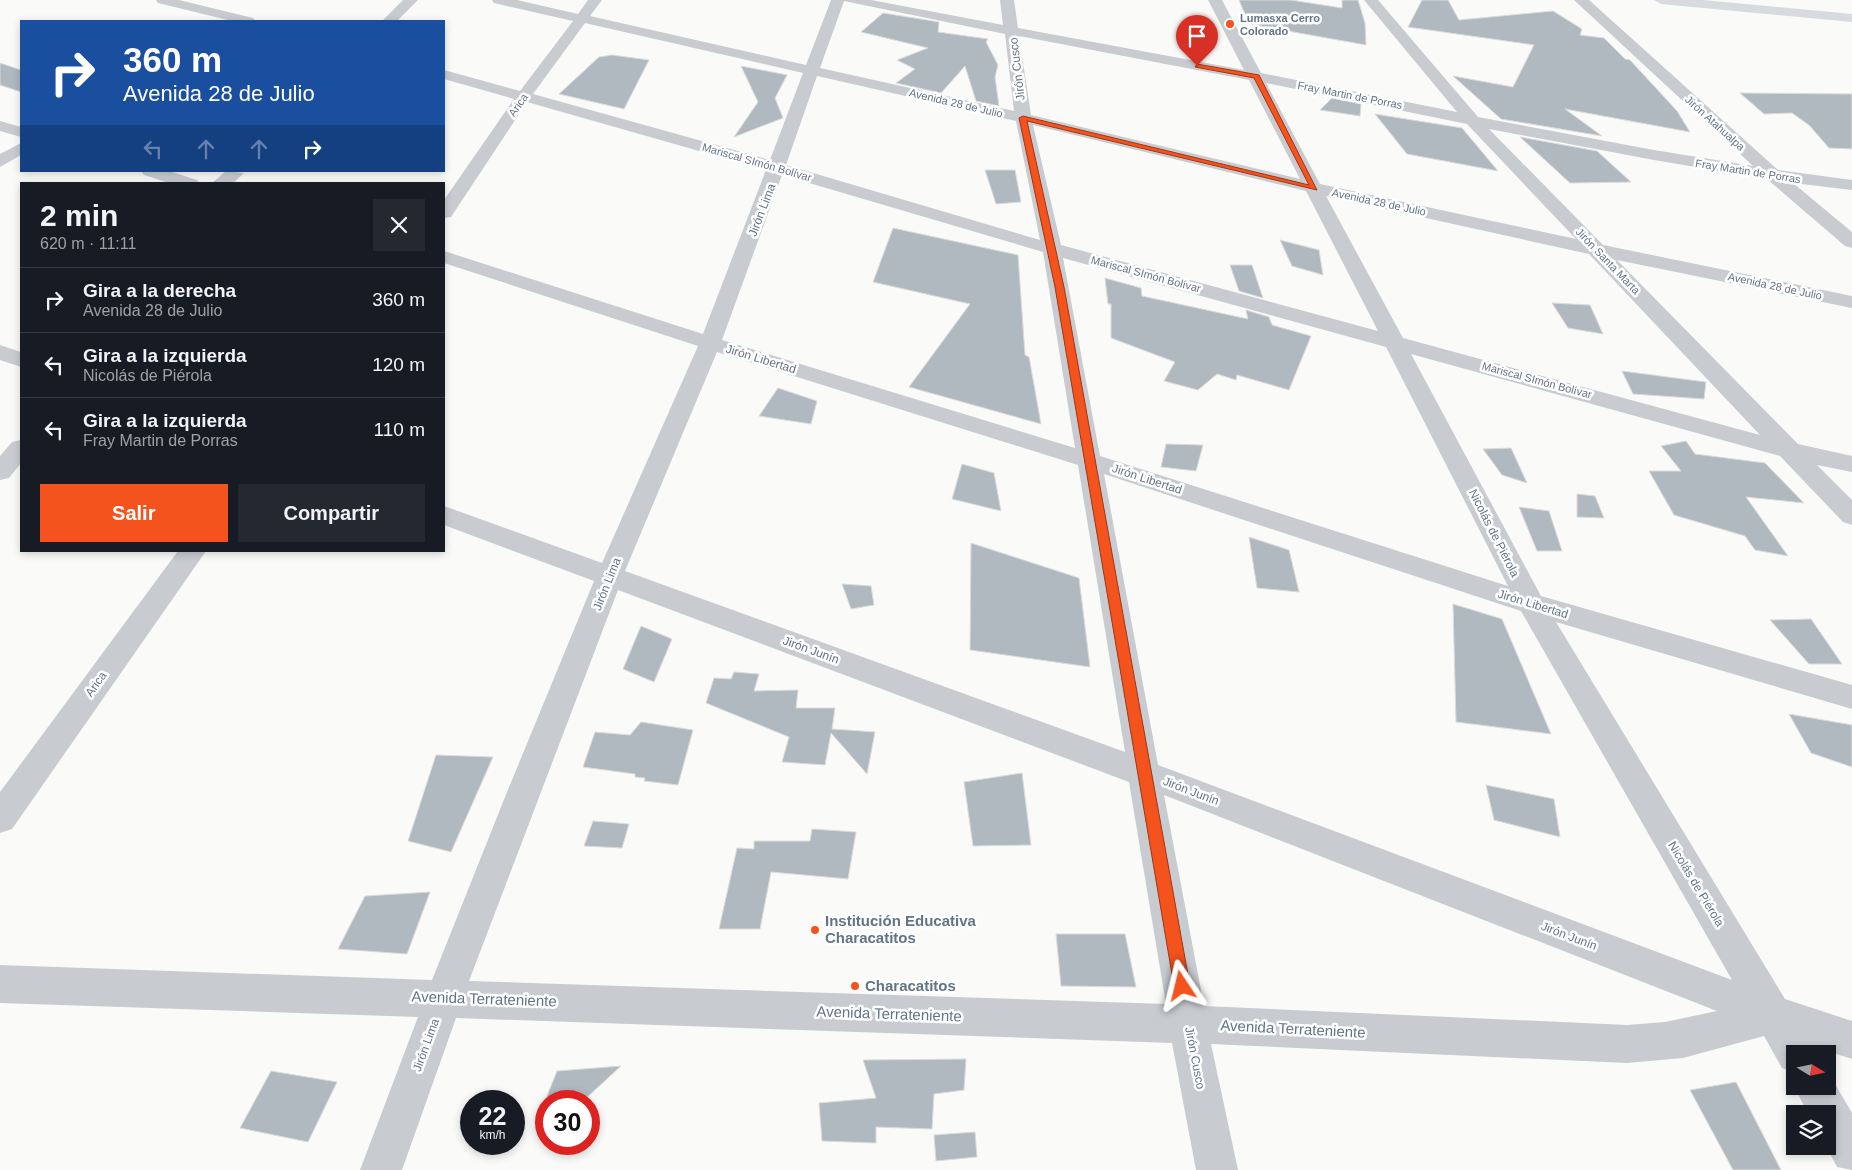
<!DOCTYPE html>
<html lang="es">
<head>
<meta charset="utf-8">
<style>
  :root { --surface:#171b24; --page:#242831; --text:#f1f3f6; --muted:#9ea1a6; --line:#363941; --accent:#f4531e }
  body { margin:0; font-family:Helvetica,sans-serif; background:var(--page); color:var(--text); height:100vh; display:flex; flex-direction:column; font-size:19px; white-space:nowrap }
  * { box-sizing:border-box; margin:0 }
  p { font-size:16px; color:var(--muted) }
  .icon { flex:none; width:28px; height:28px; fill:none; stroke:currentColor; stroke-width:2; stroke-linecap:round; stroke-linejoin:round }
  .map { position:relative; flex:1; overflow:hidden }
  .details { position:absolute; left:20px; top:182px; width:425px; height:370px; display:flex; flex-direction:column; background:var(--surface); border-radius:0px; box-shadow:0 2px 8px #0003 }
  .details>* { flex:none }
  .top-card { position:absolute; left:20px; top:20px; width:425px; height:152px; border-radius:0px; box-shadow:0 2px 8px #0003; background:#1a4fa0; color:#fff; overflow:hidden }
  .needle { width:32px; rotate:100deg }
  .fabs { position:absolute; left:1786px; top:1045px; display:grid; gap:10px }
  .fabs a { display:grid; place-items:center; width:50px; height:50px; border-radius:0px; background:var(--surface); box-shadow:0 2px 8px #0003; font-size:25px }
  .speed { position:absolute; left:460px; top:1090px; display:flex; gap:10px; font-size:25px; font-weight:700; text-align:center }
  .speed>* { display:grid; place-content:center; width:65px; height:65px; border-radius:50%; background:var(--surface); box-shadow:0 2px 8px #0003; line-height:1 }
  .speed small { font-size:12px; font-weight:400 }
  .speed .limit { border:8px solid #d22; background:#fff; color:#111 }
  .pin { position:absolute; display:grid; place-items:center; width:42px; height:42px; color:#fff; margin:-51px -21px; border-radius:50% 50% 50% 0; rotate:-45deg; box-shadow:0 0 5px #0007 }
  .pin .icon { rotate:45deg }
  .me { position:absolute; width:55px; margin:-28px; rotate:350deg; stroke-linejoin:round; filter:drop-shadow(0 0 4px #0008) }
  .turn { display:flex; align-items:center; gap:18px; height:105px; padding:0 20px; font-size:22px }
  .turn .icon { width:65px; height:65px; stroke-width:2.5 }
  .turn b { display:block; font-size:35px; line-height:42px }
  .lanes { display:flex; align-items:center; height:48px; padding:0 20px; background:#0003; justify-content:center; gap:25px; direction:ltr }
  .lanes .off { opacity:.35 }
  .round { display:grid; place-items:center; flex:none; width:52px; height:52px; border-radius:0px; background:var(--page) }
  .overview { display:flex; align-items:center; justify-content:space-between; height:85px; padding:0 20px }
  h1 { font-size:30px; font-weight:700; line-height:38px }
  .action { display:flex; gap:10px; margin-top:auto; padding:10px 20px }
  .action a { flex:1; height:58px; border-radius:0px; background:var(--accent); color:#fff; font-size:20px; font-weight:700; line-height:58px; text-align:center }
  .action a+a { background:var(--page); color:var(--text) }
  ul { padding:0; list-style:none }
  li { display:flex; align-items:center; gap:15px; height:65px; padding:0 20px; border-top:1px solid var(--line) }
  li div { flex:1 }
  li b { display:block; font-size:19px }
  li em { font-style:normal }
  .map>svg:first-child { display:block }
  .building { fill:#b0b9c0; stroke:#dcdcda }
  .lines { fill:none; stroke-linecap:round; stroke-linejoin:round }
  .minor { fill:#c8ccd0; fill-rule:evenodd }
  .highway { fill:#d6dbdf; fill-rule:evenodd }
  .route { fill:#f4531e; stroke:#9f3614 }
  .poi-dot { fill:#f4531e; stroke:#fff; stroke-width:2 }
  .labels { text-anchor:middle; stroke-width:5; stroke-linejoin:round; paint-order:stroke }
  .far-poi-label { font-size:11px; font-weight:bold; fill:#627586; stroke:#fff; text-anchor:start }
  .far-street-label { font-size:11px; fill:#627586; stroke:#fff }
  .street-label { font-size:12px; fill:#627586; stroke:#fff }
  .near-poi-label { font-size:15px; font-weight:bold; fill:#627586; stroke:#fff; text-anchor:start }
  .near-street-label { font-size:15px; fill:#627586; stroke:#fff }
</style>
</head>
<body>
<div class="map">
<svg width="1852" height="1170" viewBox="0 0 1852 1170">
  <rect width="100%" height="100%" fill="#fafaf8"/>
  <g class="building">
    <polygon points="1239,0 1291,0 1342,8 1342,0 1358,0 1365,23 1366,45 1249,24"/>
    <polygon points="1422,0 1448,0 1459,20 1553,11 1582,29 1580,35 1604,38 1625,59 1630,60 1677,111 1690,132 1565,109 1602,136 1501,119 1453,76 1513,87 1534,45 1408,27"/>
    <polygon points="883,13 939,22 938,32 988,39 986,42 998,65 995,77 999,106 976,101 965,66 941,93 896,83 915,69 897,60 928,48 861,32"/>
    <polygon points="612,55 649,60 624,109 559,94 599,57"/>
    <polygon points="0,63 21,70 21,92 0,85"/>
    <polygon points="741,66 787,75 775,98 783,118 734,137 758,102"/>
    <polygon points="1740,93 1852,94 1852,149 1829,148 1809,125 1792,113 1764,114"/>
    <polygon points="1332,98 1361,104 1360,116 1320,110"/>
    <polygon points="1375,114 1462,128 1498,171 1407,154"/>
    <polygon points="1520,137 1597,151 1631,182 1570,183"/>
    <polygon points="985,170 1015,170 1021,202 996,204"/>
    <polygon points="893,228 1018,255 1025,355 1029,357 1041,424 909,387 970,304 873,282"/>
    <polygon points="1280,240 1319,250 1323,275 1292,266"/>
    <polygon points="1230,265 1252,265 1263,298 1239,291"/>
    <polygon points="1105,278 1141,288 1142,296 1248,319 1246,310 1269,317 1272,325 1311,336 1289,390 1237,375 1236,380 1217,374 1198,390 1164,381 1175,362 1111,338 1111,304 1108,304"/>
    <polygon points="1552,303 1590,305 1603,334 1568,328"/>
    <polygon points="1622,371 1706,382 1704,399 1633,394"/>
    <polygon points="778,388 817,401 811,424 759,416"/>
    <polygon points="1686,441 1695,454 1765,463 1804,503 1746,497 1788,556 1755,550 1745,536 1674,515 1649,471 1681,471 1661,446"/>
    <polygon points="1166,444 1203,445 1196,471 1161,467"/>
    <polygon points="1511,448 1527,483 1502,475 1483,449"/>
    <polygon points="962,464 994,473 1001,511 952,499"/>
    <polygon points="1577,494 1595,496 1604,518 1577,517"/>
    <polygon points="1519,507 1549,511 1562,551 1537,551"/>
    <polygon points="1249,537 1289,550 1299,592 1257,588"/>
    <polygon points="971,543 1079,578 1090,667 970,650"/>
    <polygon points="842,584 871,586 874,605 851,609"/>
    <polygon points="1453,604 1502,619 1551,734 1456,722"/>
    <polygon points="1811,619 1842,664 1809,664 1770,620"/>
    <polygon points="641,626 672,639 654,682 623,669"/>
    <polygon points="734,672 759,674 754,691 798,690 796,708 835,708 832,729 875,732 867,774 831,733 825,765 782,762 789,737 706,703 714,678 731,679"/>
    <polygon points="1789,714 1852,725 1852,767 1811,753"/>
    <polygon points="641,722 693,730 678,785 644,781 645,778 635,777 635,774 583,767 595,732 630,735"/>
    <polygon points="436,755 493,757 451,852 408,841"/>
    <polygon points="1022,773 1031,845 973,846 964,782"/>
    <polygon points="1486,785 1554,799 1560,837 1494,820"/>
    <polygon points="593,821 629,824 622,848 584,846"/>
    <polygon points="812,829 856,832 848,879 771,872 760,929 719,929 737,848 754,849 754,841 810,841"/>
    <polygon points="430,892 407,954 338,949 365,896"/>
    <polygon points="1056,934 1125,934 1136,987 1061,986"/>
    <polygon points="966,1059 964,1090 934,1094 932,1129 876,1127 876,1143 822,1141 819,1103 876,1098 863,1060"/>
    <polygon points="621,1066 583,1101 545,1101 557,1071"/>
    <polygon points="271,1071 337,1082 308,1142 240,1128"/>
    <polygon points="1736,1082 1781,1170 1733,1170 1690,1090"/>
    <polygon points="975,1132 977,1157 936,1161 934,1135"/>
  </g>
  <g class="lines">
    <g class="minor">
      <polygon points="156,0 179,0 253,18 255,21 232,21 158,3"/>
      <polygon points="403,0 418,0 397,21 382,21"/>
      <path d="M492,0H517L578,14L588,0H602L590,16L806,65L831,0H871L1003,25L1000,0H1014L1018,28L1244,70L1208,0H1222L1261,73L1457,112L1364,0H1378L1478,117L1654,150L1753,166L1574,0H1589L1778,170L1852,180V190L1793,183L1852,232V248L1845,246L1767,179L1654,160L1489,129L1603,245L1852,296V308L1617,260L1798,444L1852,456V472L1817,465L1852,500V525L1843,522L1780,456L1411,354L1541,596L1852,685V709L1556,622L1785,999L1852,1021V1059L1812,1046L1815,1054H1795V1073L1782,1068L1764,1036L1683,1058L1627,1063L1211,1044L1238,1170H1196L1172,1043L456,1018L402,1170H360L418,1017L0,1003V965L432,980L505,797L594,581L444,525V506L602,563L698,346L444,263V251L703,334L766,170L527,102L451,217L444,218V200L514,99L444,79V70L520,91L573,21L494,3ZM844,1L1005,34L1014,111L820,68ZM585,23L803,73L770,160L533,94ZM1019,36L1249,80L1300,179L1031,115ZM817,76L1016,121L1040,240L786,165ZM1266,83L1467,124L1576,239L1320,184ZM1033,125L1306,191L1378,331L1061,245ZM782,175L1043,252L1075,448L722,340ZM1326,196L1589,254L1760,435L1403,338ZM1063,258L1386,347L1508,586L1100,456ZM717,352L1078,465L1125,752L625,571ZM1104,474L1521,611L1732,980L1158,765ZM618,590L1129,782L1166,1004L469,981ZM1164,795L1717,1011L1665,1022L1627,1025L1204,1006Z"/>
      <polygon points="0,121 21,127 21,137 0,131"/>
      <polygon points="21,143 21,155 0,167 0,154"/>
      <polygon points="141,171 169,171 197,180 200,184 172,184 144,175"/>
      <polygon points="226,171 244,173 232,184 211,184"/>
      <polygon points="0,345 21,352 21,367 0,360"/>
      <polygon points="21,440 21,463 9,478 0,480 0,456 12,442"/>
      <polygon points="178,551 206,551 12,829 0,833 0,792"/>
      <polygon points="1828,1072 1852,1113 1852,1170 1837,1167 1826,1146 1828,1114 1808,1114 1794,1086 1795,1084 1795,1086 1828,1086"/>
    </g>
    <polygon class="highway" points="1654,0 1703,0 1852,14 1852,22 1661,4"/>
  </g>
  <polygon class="route" points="1197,64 1259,75 1317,190 1027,121 1064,287 1190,986 1187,991 1182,994 1177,991 1174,986 1055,287 1019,118 1023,116 1309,185 1254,78 1195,67"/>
  <g class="poi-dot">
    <circle cx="1230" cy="24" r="5"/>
    <circle cx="815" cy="930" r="5"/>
    <circle cx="855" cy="986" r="5"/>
  </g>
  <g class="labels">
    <g class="far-poi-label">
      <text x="1240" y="22">Lumasxa Cerro<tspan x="1240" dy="13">Colorado</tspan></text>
    </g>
    <g class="far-street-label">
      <text transform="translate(1350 95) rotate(11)" y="4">Fray Martin de Porras</text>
      <text transform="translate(956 103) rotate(13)" y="4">Avenida 28 de Julio</text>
      <text transform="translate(518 105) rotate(-55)" y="4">Arica</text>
      <text transform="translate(1715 123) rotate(42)" y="4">Jirón Atahualpa</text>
      <text transform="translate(757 162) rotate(16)" y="4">Mariscal SImón Bolívar</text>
      <text transform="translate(1748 171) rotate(9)" y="4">Fray Martin de Porras</text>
      <text transform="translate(1379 202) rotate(12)" y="4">Avenida 28 de Julio</text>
      <text transform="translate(1608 261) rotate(46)" y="4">Jirón Santa Marta</text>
      <text transform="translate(1146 274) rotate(15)" y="4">Mariscal SImón Bolívar</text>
      <text transform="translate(1775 286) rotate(12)" y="4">Avenida 28 de Julio</text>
      <text transform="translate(1537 380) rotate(15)" y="4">Mariscal SImón Bolívar</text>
    </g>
    <g class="street-label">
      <text transform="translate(1017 69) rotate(-97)" y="4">Jirón Cusco</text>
      <text transform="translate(762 210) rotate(-69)" y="4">Jirón Lima</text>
      <text transform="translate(761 359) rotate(17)" y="4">Jirón Libertad</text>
      <text transform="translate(1147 479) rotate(18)" y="4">Jirón Libertad</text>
      <text transform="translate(1494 533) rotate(63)" y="4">Nicolás de Piérola</text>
      <text transform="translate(607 584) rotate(-68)" y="4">Jirón Lima</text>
      <text transform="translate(1533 604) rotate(17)" y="4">Jirón Libertad</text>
      <text transform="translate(811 650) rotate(20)" y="4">Jirón Junín</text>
      <text transform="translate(96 684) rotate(-54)" y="4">Arica</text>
      <text transform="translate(1191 791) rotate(21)" y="4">Jirón Junín</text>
      <text transform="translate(1696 884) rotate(59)" y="4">Nicolás de Piérola</text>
      <text transform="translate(1569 936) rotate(21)" y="4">Jirón Junín</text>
      <text transform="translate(426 1045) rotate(-70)" y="4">Jirón Lima</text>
      <text transform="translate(1195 1058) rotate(79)" y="4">Jirón Cusco</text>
    </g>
    <g class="near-poi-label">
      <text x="825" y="926">Institución Educativa<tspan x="825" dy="17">Characatitos</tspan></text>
      <text x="865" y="991">Characatitos</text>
    </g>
    <g class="near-street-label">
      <text transform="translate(484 999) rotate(2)" y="5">Avenida Terrateniente</text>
      <text transform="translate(889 1014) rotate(2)" y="5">Avenida Terrateniente</text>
      <text transform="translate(1293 1029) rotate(3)" y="5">Avenida Terrateniente</text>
    </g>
  </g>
</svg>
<div class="fabs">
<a><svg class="needle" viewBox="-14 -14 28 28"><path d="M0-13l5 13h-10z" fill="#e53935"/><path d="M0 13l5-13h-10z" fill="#9ea1a6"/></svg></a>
<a><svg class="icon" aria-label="layers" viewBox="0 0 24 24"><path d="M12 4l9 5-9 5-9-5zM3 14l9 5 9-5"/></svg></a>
</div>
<div class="speed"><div>22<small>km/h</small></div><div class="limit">30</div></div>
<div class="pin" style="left:1197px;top:66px;background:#d93025"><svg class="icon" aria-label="arrive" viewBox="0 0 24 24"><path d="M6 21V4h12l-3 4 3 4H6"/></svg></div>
<svg class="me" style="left:1182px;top:986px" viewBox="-20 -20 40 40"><path d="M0-17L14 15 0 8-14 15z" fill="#f4531e" stroke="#fff" stroke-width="4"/></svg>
<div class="top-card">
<div class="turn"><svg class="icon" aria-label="right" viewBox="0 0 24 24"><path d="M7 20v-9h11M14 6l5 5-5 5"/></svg><div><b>360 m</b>Avenida 28 de Julio</div></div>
<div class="lanes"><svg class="icon off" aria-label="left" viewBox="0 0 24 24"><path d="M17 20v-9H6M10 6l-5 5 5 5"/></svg><svg class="icon off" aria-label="ahead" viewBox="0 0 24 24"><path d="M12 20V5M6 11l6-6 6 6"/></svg><svg class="icon off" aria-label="ahead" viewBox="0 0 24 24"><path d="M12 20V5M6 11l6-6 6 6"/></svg><svg class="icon" aria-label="right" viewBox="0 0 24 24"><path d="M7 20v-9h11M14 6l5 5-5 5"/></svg></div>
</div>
<section class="details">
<div class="overview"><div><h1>2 min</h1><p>620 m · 11:11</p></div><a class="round"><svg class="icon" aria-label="close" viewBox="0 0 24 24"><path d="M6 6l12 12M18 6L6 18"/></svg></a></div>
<ul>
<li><svg class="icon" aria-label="right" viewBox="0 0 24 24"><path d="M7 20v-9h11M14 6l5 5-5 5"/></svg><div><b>Gira a la derecha</b><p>Avenida 28 de Julio</p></div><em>360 m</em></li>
<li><svg class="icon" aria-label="left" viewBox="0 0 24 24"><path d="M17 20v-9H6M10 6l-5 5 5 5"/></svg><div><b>Gira a la izquierda</b><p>Nicolás de Piérola</p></div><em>120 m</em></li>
<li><svg class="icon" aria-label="left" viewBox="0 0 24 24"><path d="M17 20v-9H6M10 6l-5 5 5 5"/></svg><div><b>Gira a la izquierda</b><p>Fray Martin de Porras</p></div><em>110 m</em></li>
</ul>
<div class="action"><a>Salir</a><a>Compartir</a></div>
</section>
</div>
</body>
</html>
